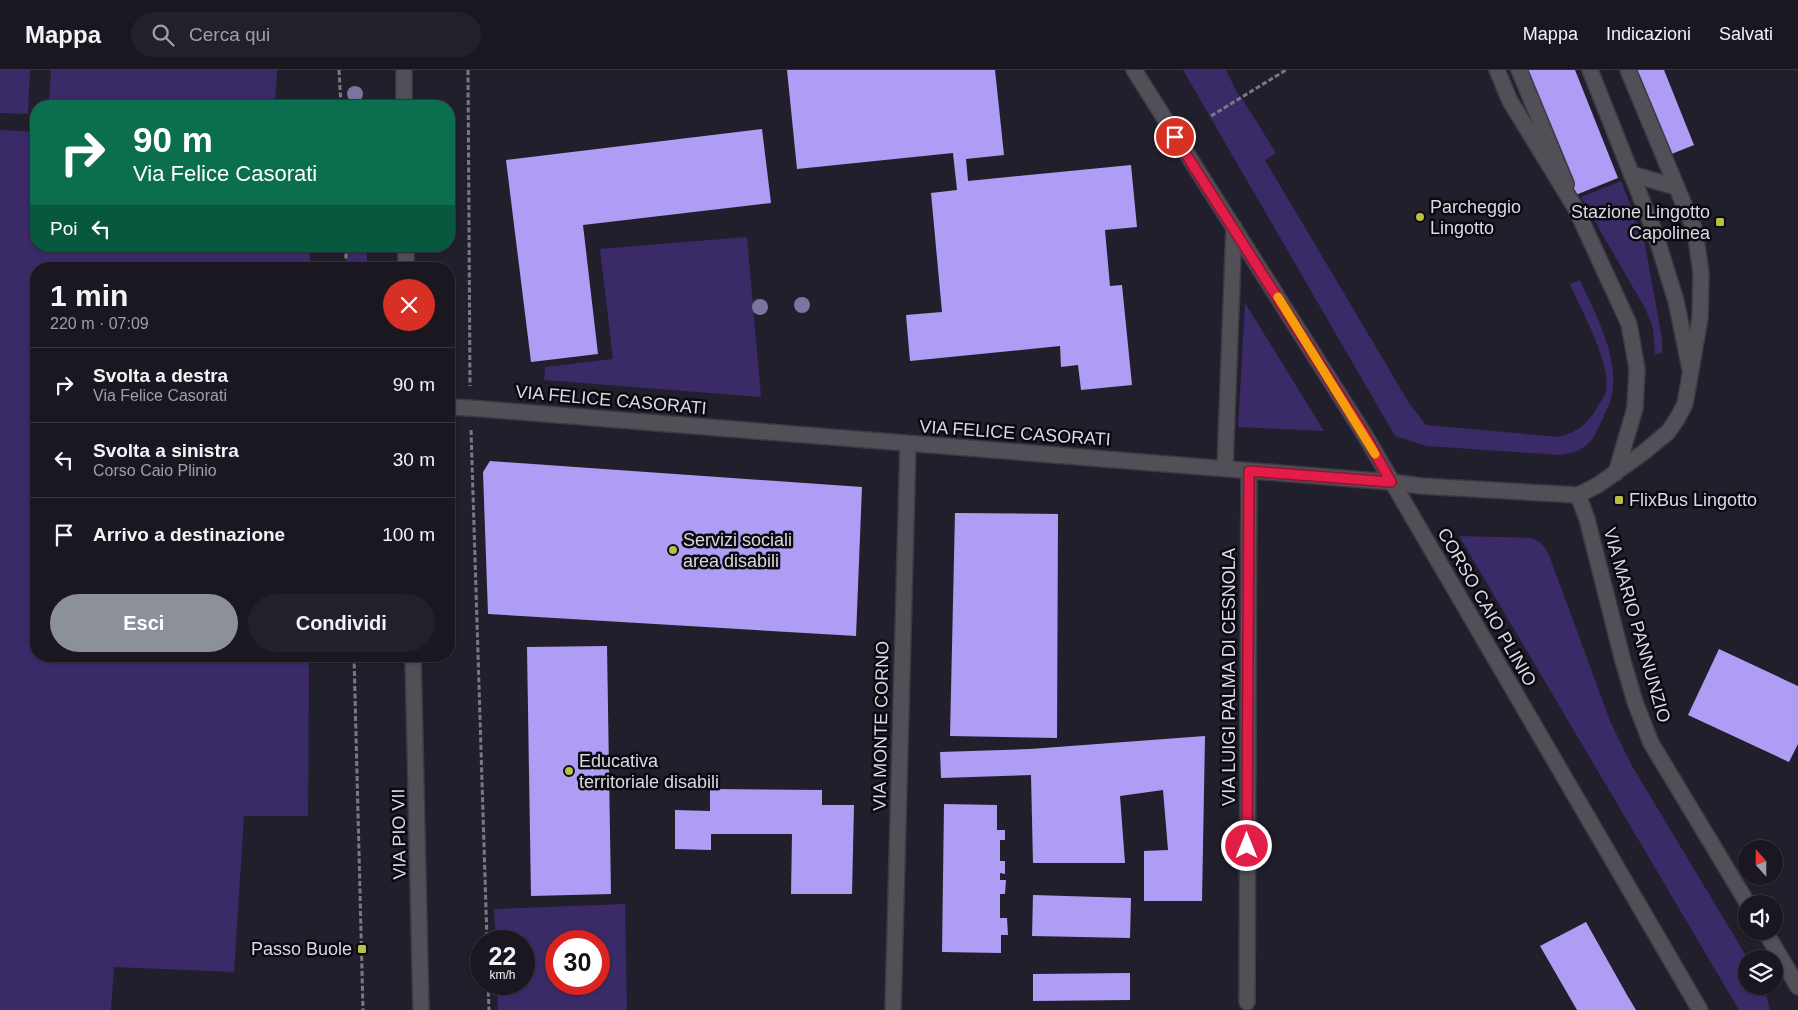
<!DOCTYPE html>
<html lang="it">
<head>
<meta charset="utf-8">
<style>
  :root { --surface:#1a1721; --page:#23202a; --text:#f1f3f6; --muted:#9f9fa5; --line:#38363f; --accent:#8c9099 }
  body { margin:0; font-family:Arial,sans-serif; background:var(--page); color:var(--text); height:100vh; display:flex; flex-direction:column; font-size:19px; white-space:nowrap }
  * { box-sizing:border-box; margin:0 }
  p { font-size:16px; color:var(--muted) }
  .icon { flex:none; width:28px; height:28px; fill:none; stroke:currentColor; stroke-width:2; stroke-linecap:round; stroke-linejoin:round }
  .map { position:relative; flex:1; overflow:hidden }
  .sheet { position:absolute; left:30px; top:192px; width:425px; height:400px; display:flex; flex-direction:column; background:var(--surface); border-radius:20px; box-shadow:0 1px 4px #0004,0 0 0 1px var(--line) }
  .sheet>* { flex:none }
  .hud { position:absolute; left:30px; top:30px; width:425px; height:152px; border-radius:20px; box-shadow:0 1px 4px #0004,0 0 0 1px var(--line); background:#0b6e4f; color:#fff; overflow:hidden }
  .needle { width:32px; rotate:339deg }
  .controls { position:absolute; left:1738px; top:770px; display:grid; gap:10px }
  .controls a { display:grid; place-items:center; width:45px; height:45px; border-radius:50%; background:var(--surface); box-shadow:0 1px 4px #0004,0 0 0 1px var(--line); font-size:25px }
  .speed { position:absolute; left:470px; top:860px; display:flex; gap:10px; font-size:25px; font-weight:700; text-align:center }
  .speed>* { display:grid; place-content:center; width:65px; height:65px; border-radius:50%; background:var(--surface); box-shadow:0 1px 4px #0004,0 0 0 1px var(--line); line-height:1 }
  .speed small { font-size:12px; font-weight:400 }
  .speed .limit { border:8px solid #d22; background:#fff; color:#111 }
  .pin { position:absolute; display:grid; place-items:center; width:42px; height:42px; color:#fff; margin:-21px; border:2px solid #fff; border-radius:50%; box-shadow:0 1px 5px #0007 }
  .me { position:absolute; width:55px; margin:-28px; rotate:0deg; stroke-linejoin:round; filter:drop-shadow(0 0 4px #0008) }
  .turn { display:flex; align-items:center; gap:18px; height:105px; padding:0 20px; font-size:22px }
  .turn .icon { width:65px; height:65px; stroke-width:2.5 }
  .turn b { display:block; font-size:35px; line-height:42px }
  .then { display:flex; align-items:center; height:48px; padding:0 20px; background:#0003; gap:10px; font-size:19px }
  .round { display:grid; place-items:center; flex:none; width:52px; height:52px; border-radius:26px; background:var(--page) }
  .headline { display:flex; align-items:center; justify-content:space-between; height:85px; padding:0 20px }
  h1 { font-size:30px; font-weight:700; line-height:38px }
  .cta { display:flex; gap:10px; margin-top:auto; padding:10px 20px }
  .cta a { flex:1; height:58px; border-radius:30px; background:var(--accent); color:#fff; font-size:20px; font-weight:700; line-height:58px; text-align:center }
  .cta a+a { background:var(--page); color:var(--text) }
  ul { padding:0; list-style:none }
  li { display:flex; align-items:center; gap:15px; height:75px; padding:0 20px; border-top:1px solid var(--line) }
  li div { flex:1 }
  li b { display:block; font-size:19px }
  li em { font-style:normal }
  header { display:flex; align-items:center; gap:30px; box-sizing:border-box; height:70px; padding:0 25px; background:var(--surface); border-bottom:1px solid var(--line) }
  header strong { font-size:24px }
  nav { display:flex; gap:28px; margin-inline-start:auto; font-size:18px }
  .search { width:350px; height:45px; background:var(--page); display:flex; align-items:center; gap:12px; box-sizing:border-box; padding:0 18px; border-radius:28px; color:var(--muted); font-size:19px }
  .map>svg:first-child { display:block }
  .green { fill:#3b2a68; fill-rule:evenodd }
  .building { fill:#af9df5 }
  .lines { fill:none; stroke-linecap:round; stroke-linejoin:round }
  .service-casing { stroke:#3c3945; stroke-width:18 }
  .minor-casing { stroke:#3c3945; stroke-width:18 }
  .tertiary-casing { stroke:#3c3945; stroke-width:18 }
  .path { stroke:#7b7883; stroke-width:3; stroke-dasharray:5 2.5; stroke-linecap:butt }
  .service { stroke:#515057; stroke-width:15 }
  .minor { stroke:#515057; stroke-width:15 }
  .tertiary { stroke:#515057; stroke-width:15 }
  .tree { fill:#7c749e }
  .route-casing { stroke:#92132f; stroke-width:12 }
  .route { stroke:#e11d48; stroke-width:9 }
  .slow { stroke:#f59e0b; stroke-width:9 }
  .poi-dot { fill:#b9c046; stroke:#0b0a10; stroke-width:2 }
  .labels { text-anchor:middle; stroke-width:5; stroke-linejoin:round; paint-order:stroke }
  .poi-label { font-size:18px; fill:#dbd9e2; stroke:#0b0a10; text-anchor:start }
  .street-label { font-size:18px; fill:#dbd9e2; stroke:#0b0a10 }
</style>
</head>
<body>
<header>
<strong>Mappa</strong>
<div class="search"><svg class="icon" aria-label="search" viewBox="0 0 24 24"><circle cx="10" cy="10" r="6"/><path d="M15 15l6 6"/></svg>Cerca qui</div>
<nav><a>Mappa</a><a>Indicazioni</a><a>Salvati</a></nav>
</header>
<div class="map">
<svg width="1798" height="940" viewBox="0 0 1798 940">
  <rect width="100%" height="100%" fill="#221f2c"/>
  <g class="green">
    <polygon points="0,0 30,0 28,44 0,43"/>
    <polygon points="51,0 277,0 275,36 165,36 49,30"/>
    <path d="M1183,0H1226L1237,23L1241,27L1276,83L1265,90L1409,333L1426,355L1558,367C1573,364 1588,354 1595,341C1598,335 1605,327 1606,320C1611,293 1581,240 1570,214L1580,210C1595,243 1619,286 1612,323C1611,333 1605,343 1601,352C1591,375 1584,382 1559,385L1427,376L1395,366Z"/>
    <polygon points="0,60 36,62 36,176 310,176 310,199 36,199 36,586 309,586 308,746 244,746 234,902 114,897 111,940 0,940"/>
    <polygon points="1621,111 1644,169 1662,269 1662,283 1655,284 1653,258 1646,240 1581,127"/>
    <polygon points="747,167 761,327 544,310 545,297 613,289 600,179"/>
    <rect x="346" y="176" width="21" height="23"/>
    <polygon points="1245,233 1324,361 1238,357"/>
    <path d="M1459,466L1531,468C1541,471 1544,476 1549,485L1610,651L1632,696L1748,889H1746V916H1764L1770,940H1739Z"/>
    <path d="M625,834L627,940H498L497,914H524V871H496L494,839ZM599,871V914H556V871Z"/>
  </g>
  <g class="building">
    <polygon points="787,0 995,0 1004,85 966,89 968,111 1131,95 1137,157 1105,160 1110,216 1122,215 1132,315 1081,320 1078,295 1061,297 1060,276 910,291 906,245 942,242 931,123 957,120 953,83 797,99"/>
    <polygon points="1523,0 1575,0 1618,108 1573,126"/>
    <polygon points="1635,0 1664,0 1694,75 1669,85"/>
    <polygon points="762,59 771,133 583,155 598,284 531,292 506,90"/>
    <polygon points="490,391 862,417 856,566 488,544 483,402"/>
    <polygon points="955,443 1058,444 1057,668 950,666"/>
    <polygon points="607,576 611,824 531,826 527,577"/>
    <polygon points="1719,579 1798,616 1798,674 1789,692 1688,645"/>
    <polygon points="1205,666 1202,831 1144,831 1144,781 1168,780 1163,720 1120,726 1125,793 1033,793 1031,705 941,708 940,682 1030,679"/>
    <polygon points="710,719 822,720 822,735 854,735 852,824 791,824 792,764 711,764 711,780 675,779 675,740 710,741"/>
    <polygon points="944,734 997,735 997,760 1005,760 1005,770 1000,770 1000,791 1005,791 1005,804 1000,803 1000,810 1006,810 1005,824 1000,824 1000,848 1007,848 1008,865 1001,865 1001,883 942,882"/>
    <polygon points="1033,825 1131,828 1130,868 1032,866"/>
    <polygon points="1586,852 1627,925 1636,940 1577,940 1540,876"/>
    <polygon points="1130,903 1130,930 1033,931 1033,904"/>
  </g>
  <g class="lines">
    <defs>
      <g id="service">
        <polyline points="1519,0 1566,114"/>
        <polyline points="1590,0 1655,163 1676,231 1690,299"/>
        <polyline points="1631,104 1676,117"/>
      </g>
      <g id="minor">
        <polyline points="1134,0 1366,367 1700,940"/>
        <polyline points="1497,0 1510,31 1576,139 1629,254 1637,299 1635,338 1616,403"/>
        <polyline points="449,337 470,338 1391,412 1421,416 1578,425"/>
        <polyline points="1225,398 1234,157"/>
        <polyline points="1578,425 1598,415 1644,382 1668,362 1677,349 1685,334 1700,248 1701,203 1695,161 1628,0"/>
        <polyline points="1578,425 1587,449 1623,591 1635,632 1651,673 1748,834"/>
        <polyline points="1765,861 1798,917"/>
        <polyline points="1247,932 1249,401"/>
        <polyline points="893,940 908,374"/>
      </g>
      <g id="tertiary">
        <polyline points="404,0 404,36"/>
        <polyline points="406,176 406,199"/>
        <polyline points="413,586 421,940"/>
      </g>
    </defs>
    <use href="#service" class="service-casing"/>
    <use href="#minor" class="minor-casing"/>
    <use href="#tertiary" class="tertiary-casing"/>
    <g class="path">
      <polyline points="339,0 341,36"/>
      <polyline points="468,0 470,316"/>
      <polyline points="1211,46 1286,0"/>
      <polyline points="346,176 346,199"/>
      <polyline points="471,360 487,871"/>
      <polyline points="354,586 363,940"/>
      <polyline points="488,914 489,940"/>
    </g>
    <use href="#service" class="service"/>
    <use href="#minor" class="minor"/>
    <use href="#tertiary" class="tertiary"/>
  </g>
  <g class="tree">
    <circle cx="355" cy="24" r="8"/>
    <circle cx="802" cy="235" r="8"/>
    <circle cx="760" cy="237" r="8"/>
  </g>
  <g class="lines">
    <defs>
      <polyline id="route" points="1175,67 1366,367 1391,412 1249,401 1247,776"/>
    </defs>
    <use href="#route" class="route-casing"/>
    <use href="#route" class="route"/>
    <polyline class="slow" points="1278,227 1375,384"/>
  </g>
  <g class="poi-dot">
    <circle cx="1420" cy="147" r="5"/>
    <rect x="1715" y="147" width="10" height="10" rx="2.5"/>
    <rect x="1614" y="425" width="10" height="10" rx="2.5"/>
    <circle cx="673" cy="480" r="5"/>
    <circle cx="569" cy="701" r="5"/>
    <rect x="357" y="874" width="10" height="10" rx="2.5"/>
  </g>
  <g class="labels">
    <g class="poi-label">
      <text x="1430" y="143">Parcheggio<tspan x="1430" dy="21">Lingotto</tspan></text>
      <text x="1710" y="148" text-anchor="end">Stazione Lingotto<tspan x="1710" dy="21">Capolinea</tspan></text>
      <text x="1629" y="436">FlixBus Lingotto</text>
      <text x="683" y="476">Servizi sociali<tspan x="683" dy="21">area disabili</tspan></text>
      <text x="579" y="697">Educativa<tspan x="579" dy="21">territoriale disabili</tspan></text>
      <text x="352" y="885" text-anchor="end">Passo Buole</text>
    </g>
    <g class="street-label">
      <text transform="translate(611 330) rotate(5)" y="6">VIA FELICE CASORATI</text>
      <text transform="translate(1015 363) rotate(4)" y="6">VIA FELICE CASORATI</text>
      <text transform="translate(1487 537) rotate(60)" y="6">CORSO CAIO PLINIO</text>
      <text transform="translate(1637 555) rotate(74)" y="6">VIA MARIO PANNUNZIO</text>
      <text transform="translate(1229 607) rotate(-90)" y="6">VIA LUIGI PALMA DI CESNOLA</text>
      <text transform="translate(881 656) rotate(-89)" y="6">VIA MONTE CORNO</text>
      <text transform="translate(399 764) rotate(-91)" y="6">VIA PIO VII</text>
    </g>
  </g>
</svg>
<div class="controls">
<a><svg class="needle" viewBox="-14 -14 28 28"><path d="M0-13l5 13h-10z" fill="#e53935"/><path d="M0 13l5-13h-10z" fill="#9f9fa5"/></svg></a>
<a><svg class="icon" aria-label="sound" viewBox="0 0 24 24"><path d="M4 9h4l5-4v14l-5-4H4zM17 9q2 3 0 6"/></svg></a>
<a><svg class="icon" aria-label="layers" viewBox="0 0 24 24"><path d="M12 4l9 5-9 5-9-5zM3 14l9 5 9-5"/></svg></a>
</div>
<div class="speed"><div>22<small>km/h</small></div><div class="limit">30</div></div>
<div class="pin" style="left:1175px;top:67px;background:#d93025"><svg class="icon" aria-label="arrive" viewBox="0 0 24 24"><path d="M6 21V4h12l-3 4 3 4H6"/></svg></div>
<svg class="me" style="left:1247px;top:776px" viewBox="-20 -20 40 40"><circle r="17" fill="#e11d48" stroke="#fff" stroke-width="3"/><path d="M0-11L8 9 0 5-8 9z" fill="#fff"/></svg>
<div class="hud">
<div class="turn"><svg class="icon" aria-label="right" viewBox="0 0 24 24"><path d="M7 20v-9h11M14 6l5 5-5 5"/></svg><div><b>90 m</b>Via Felice Casorati</div></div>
<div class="then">Poi<svg class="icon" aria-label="left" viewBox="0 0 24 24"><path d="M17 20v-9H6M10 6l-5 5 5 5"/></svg></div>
</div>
<section class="sheet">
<div class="headline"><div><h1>1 min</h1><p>220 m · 07:09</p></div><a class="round" style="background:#d93025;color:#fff"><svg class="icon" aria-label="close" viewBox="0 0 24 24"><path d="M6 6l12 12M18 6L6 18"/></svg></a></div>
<ul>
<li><svg class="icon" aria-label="right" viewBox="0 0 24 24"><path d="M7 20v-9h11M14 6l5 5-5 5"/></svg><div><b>Svolta a destra</b><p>Via Felice Casorati</p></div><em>90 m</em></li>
<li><svg class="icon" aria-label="left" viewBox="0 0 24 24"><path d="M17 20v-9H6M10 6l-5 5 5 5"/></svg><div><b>Svolta a sinistra</b><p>Corso Caio Plinio</p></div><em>30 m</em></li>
<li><svg class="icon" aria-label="arrive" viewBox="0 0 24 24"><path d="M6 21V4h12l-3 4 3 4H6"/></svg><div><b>Arrivo a destinazione</b></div><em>100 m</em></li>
</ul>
<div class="cta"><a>Esci</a><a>Condividi</a></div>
</section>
</div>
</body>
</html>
